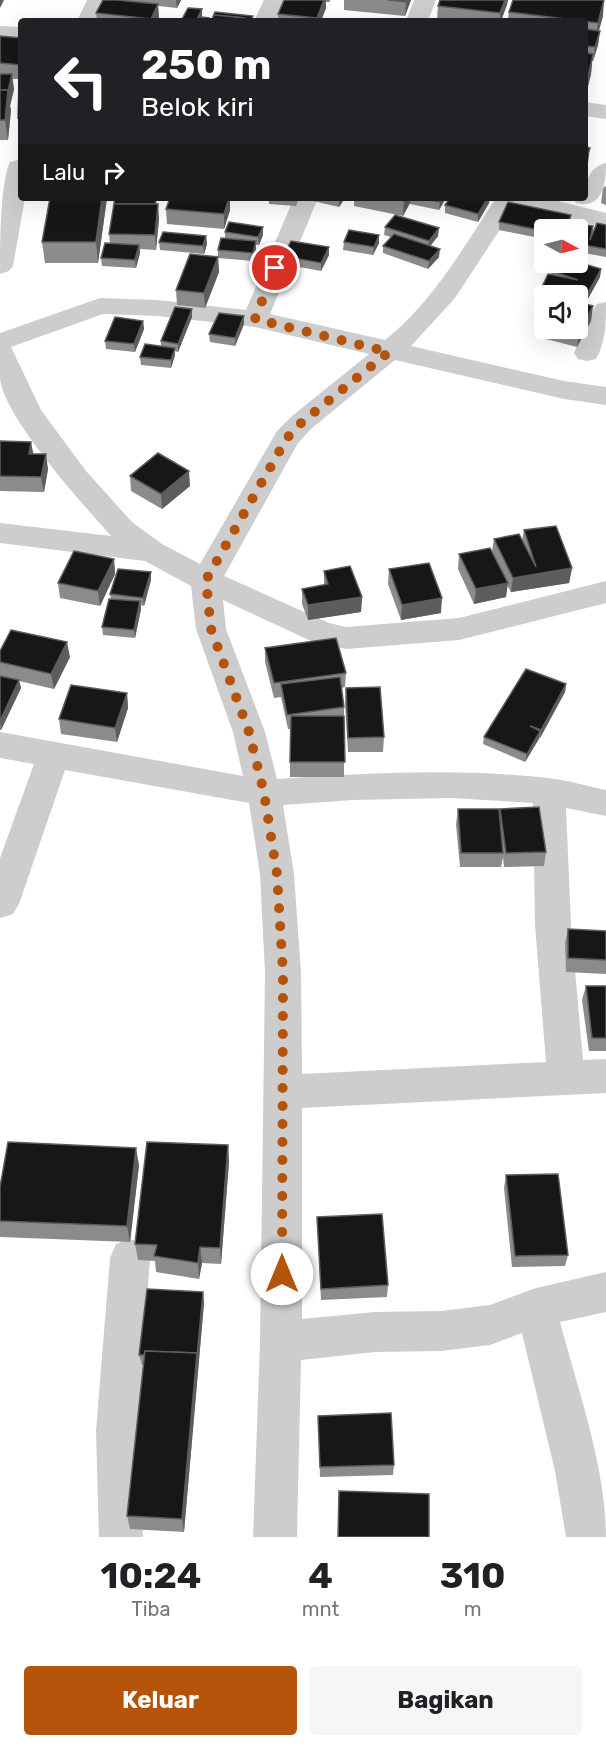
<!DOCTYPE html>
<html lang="id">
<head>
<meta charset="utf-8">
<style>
  :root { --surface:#fff; --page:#f6f6f6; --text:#202124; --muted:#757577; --accent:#b45309 }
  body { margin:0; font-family:Rubik,sans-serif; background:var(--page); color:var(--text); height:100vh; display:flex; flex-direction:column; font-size:22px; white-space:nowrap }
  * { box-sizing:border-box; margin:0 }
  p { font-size:20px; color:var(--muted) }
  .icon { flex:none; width:33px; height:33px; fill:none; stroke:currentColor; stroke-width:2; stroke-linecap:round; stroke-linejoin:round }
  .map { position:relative; height:1537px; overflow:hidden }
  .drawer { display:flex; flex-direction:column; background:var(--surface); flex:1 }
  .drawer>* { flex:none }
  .guide { position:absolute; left:18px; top:18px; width:570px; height:183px; border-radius:6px; box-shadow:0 6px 24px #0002; background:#202124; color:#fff; overflow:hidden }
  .needle { width:39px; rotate:97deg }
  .buttons { position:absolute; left:534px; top:219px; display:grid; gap:12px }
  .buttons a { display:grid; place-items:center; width:54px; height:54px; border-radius:6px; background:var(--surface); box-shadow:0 6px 24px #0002; font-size:30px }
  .pin { position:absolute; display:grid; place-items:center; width:51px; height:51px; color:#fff; margin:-26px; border:3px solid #fff; border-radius:50%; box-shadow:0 2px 6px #0007 }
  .me { position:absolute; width:66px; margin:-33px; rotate:0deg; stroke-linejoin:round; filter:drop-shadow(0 0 4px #0008) }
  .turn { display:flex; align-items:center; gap:21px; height:126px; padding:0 24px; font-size:27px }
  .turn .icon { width:78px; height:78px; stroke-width:2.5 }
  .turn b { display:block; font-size:42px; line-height:51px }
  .then { display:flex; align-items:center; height:57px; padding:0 24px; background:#0003; gap:12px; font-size:22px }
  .eta { display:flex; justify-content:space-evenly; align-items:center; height:102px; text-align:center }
  .eta b { font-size:36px; font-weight:700; line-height:42px }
  .button { display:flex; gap:12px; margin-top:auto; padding:12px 24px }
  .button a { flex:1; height:69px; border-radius:6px; background:var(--accent); color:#fff; font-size:24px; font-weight:700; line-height:69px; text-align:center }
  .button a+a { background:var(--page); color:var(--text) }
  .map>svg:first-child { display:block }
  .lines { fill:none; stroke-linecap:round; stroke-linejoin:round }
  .minor { fill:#cdcdcd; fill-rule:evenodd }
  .wall { fill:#8b8b8b }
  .shaded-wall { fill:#5d5d5d }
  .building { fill:#171717; stroke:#5d5d5d; stroke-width:1.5 }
  .route { stroke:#b45309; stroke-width:10; stroke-dasharray:0 18 }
</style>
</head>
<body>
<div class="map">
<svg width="606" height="1537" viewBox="0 0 606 1537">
  <rect width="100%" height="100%" fill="#fff"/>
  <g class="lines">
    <g class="minor">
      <polygon points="87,0 109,0 99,21 77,21"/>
      <polygon points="264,0 286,0 276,21 254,21"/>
      <polygon points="414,0 436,0 428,21 406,21"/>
      <polygon points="0,26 21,27 21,41 0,40"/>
      <polygon points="585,102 606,105 606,119 585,116"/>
      <path d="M18,160L21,161V198H25L13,266L9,271L0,274C0,246 0,183 10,162Z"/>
      <path d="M606,163C606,183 603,210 576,203L573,198H585C585,182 589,167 606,163Z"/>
      <path d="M294,198H318L270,314L385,340C432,303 463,248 496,198H546L606,213V228L516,205L455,298L411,346L564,381L606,387V405L564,399L395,360L312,428L298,443L224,576L329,623L346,627L459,618L606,581V603L459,640L346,649L311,641L223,600L226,629L265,732L277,779C367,773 458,768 548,778C567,780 587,786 606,790V816L566,808L571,925L583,1060L606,1059V1093L302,1108V1319L375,1312L441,1311L490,1305L536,1288L606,1272V1312L560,1322C578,1390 606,1468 606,1537H566L555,1471L522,1333L490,1345L441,1351L375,1352L301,1360L297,1537H253L260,1342L265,973L260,874L249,803L65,770L19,904L13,914L0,918V858L34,764L0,758V732L243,776L233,732L196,629L191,586L145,561L0,543V523L111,536C83,504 5,419 0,379C0,364 0,348 0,333L100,298L158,300L246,310ZM103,314L158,316L255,327L369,354L292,416L277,431L200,564L162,544L132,522L86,471L41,410L11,347ZM451,798L533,803L535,925L546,1062L302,1074L301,973L294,874L283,805L353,800Z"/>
      <path d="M606,302C606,323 606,341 596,359L587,361L578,359L574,353L593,310L597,304Z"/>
      <polygon points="130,1239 144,1244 150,1258 138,1431 143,1537 99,1537 96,1431 110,1258 116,1244"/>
    </g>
  </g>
  <g class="wall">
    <polygon points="123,0 181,0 177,8 158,6 159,19 158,21 97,21 96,13"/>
    <polygon points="284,0 330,0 330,2 326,2 326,8 321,21 278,21 278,14"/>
    <polygon points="344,0 411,0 405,16 344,10"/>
    <polygon points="440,0 508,0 501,21 446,21 437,20 438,6"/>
    <polygon points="509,12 603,16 599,31 600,31 598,45 593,61 592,61 591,74 585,98 585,21 507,21 508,19"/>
    <polygon points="0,36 21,38 21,79 12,79 14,89 10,106 11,110 8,140 0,140"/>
    <polygon points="21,83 21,133 20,133 18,118"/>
    <polygon points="606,186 606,205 601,203 603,188"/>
    <polygon points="107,198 98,263 45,263 42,242"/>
    <polygon points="115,198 164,198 164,199 156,199 159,219 156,250 140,249 140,253 136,268 102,266 101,258 110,243 109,234"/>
    <polygon points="269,198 299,198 296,206 269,204"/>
    <polygon points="313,198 345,198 339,207 313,201"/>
    <polygon points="354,198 446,198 439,210 410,204 410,203 403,216 354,206"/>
    <polygon points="489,203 478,222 445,213 445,205"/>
    <polygon points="166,209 230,210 224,229 167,224"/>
    <polygon points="571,215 570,223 544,230 544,239 499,230 499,222"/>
    <polygon points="606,225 606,257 578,252 578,230 591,238"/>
    <polygon points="263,227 263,235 259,245 256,245 256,249 253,261 218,258 218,250 225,239 225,232"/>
    <polygon points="385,227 438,236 430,246 439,257 428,269 383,253 383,246 391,237 384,235"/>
    <polygon points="206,236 207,244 204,254 160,250 159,242"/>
    <polygon points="344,242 379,243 373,255 343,250"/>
    <polygon points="329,247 329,255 321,271 283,264 283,256"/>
    <polygon points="218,257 219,272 205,308 177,305 176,290"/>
    <polygon points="601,269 600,277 585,304 591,321 577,347 542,338 544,323 544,328 578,328 578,296 544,296 544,298 540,297 541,289 551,274 552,271"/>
    <polygon points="192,309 192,317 178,352 175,351 175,355 171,368 141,365 140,357 161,346 161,341"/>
    <polygon points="143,321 144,329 135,352 106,349 105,341"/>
    <polygon points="244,324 235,346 210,342 209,334"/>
    <polygon points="0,441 33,454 48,469 44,492 0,491"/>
    <polygon points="130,476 190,486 162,509 131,491"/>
    <polygon points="524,530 572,568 569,583 511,592 507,585 506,597 474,604 458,569 459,554 492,551 494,539 522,540"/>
    <polygon points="114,559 115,574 100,606 60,598 58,583"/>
    <polygon points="389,569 441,613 401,620 388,584"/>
    <polygon points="324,571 362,597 361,612 308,620 302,604 302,589 324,585"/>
    <polygon points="151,580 144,606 141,605 141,609 135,638 103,635 102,627 111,599 110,594"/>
    <polygon points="265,648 346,673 345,687 342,688 344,707 344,777 290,777 290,729 288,729 281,697 274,698 265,662"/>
    <polygon points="0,651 70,657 54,689 19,681 21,688 1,730 0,730"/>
    <polygon points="566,684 565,692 540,738 539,738 525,762 483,744 484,737"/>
    <polygon points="346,688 384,737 383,752 348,752 345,703"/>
    <polygon points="127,693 128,708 117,742 61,734 59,719"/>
    <polygon points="458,809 499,813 500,809 546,852 544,866 504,867 503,857 501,867 460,867 456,824"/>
    <polygon points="568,929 606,931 606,974 566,972 565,943"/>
    <polygon points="586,986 606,986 606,1051 589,1051 582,1000"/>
    <polygon points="228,1145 229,1162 221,1264 202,1263 199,1279 156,1272 155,1261 138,1260 135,1244"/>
    <polygon points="139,1165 130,1242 0,1237 0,1187"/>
    <polygon points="506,1175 568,1255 565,1266 512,1267 504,1188"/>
    <polygon points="317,1217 388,1285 387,1297 321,1300"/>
    <polygon points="203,1292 204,1303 184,1532 130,1529 127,1516 143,1365 142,1365 139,1355"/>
    <polygon points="318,1416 394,1465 393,1475 320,1477"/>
  </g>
  <g class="shaded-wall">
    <polygon points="0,0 4,0 0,8"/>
    <polygon points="176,0 181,0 177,8"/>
    <polygon points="324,0 326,0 326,8 321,21 317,21 317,18"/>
    <polygon points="406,0 411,0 405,16 406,2"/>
    <polygon points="505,0 508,0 507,5 501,21 500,21 500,13"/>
    <polygon points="604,0 603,16 595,43 598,23"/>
    <polygon points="158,4 159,19 158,21 151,21 151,19"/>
    <polygon points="202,9 202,17 200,21 196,21"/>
    <polygon points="600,31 598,45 593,61 595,47"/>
    <polygon points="593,54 591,74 585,98 586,85"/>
    <polygon points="12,74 14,89 10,106 11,110 8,140 5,120 8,90"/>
    <polygon points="590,148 588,163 585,170 585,160"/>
    <polygon points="102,198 107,198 98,263 96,242"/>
    <polygon points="229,198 230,198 230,210 224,229 224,214"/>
    <polygon points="339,198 345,198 339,207"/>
    <polygon points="405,198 410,198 410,203 403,216 404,201"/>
    <polygon points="442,198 446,198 439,210 440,202"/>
    <polygon points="488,198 490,198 489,203 478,222 478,214"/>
    <polygon points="158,204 159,219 156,250 155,235"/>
    <polygon points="571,215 570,223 568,230 565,230"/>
    <polygon points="263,227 263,235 259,245 258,237"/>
    <polygon points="439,228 438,236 428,249 429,241"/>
    <polygon points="379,235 379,243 373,255 374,247"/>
    <polygon points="206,236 207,244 204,254 203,246"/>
    <polygon points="256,241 256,249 253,261 253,253"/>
    <polygon points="139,245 140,253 136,268 135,260"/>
    <polygon points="329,247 329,255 321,271 321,263"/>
    <polygon points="440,249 439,257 428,269 429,261"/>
    <polygon points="218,257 219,272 205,308 204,293"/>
    <polygon points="601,269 600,277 584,306 585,298"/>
    <polygon points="593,306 591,321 577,347 579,332"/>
    <polygon points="192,309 192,317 178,352 178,344"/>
    <polygon points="244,316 244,324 235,346 235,338"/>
    <polygon points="143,321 144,329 135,352 134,344"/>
    <polygon points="175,348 175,355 171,368 171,360"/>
    <polygon points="31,442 34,457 29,454"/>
    <polygon points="46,454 48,469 44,492 41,477"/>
    <polygon points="189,471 190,486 162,509 161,494"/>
    <polygon points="114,559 115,574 100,606 98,591"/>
    <polygon points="572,568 569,583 511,592 513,578"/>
    <polygon points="151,572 151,580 144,606 143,598"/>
    <polygon points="508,583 506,597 474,604 476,589"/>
    <polygon points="362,597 361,612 308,620 308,605"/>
    <polygon points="442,598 441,613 401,620 402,605"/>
    <polygon points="140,601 141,609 135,638 134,630"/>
    <polygon points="67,642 70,657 54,689 51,674"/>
    <polygon points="19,680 21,688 1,730 0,721"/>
    <polygon points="566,684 565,692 540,738 541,730"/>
    <polygon points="127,693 128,708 117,742 115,728"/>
    <polygon points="540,731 539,739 525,762 527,754"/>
    <polygon points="228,1145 229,1162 221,1264 220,1248"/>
    <polygon points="136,1148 139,1165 130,1242 127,1226"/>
    <polygon points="200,1247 202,1263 199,1279 198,1263"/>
    <polygon points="203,1292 204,1303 184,1532 182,1519"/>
  </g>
  <g class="building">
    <polygon points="103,0 117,0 158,4 151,19 96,13"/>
    <polygon points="284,0 324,0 317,18 278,14"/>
    <polygon points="388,0 406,0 406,2"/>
    <polygon points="440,0 505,0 500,13 438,6"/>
    <polygon points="513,0 604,0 598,23 509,12"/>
    <polygon points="188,8 202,9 196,21 181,21"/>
    <polygon points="215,12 253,16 250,21 245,21 245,18 214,15 212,19"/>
    <polygon points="214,15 245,18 243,21 212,21"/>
    <polygon points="201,17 209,18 208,21 199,21"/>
    <polygon points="507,19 521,21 507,21"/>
    <polygon points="585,29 600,31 595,47 585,46"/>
    <polygon points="0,36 21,38 21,65 0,63"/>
    <polygon points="585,53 593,54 586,85 585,84"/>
    <polygon points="0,74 12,74 8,92 8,90 0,90"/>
    <polygon points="19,83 21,83 21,118 18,118"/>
    <polygon points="0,90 8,90 5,120 0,120"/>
    <polygon points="585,147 590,148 585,160"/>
    <polygon points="50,198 102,198 96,242 42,242"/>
    <polygon points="115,198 156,198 155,204 114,204"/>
    <polygon points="170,198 229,198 224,214 166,209"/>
    <polygon points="390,198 405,198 404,201"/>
    <polygon points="418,198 442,198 440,202"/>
    <polygon points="450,198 488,198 478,214 445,205"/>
    <polygon points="508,202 571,215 565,230 544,230 544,231 499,222"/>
    <polygon points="114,204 158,204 155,235 109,234"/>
    <polygon points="395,215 439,228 429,241 385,227"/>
    <polygon points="229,222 263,227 258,237 225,232"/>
    <polygon points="571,223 593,226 590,240 597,223 606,225 606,249 578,244 578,230 569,230"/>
    <polygon points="349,230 379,235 374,247 344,242"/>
    <polygon points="163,232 206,236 203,246 159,242"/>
    <polygon points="394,234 440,249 429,261 383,246"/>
    <polygon points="221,238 256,241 253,253 218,250"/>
    <polygon points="291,241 329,247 321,263 283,256"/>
    <polygon points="105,243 139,245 135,260 101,258"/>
    <polygon points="190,254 218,257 204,293 176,290"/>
    <polygon points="558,262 578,262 601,269 585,298 578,296 573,296 541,289 548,274 578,280 552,271"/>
    <polygon points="578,302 593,306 579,332 566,328 578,328"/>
    <polygon points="175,307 192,309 178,344 161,341"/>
    <polygon points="219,313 244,316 235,338 209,334"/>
    <polygon points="115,317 143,321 134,344 105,341"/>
    <polygon points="145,344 175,348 171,360 140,357"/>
    <polygon points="0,441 31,442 29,454 46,454 41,477 0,476"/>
    <polygon points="158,453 189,471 161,494 130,476"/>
    <polygon points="556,526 572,568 513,578 494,539 519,534 536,567 524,530"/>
    <polygon points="490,548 508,583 476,589 459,554"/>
    <polygon points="74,551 114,559 98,591 58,583"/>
    <polygon points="429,563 442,598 402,605 389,569"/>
    <polygon points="350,566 362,597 308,605 302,589 328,584 324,571"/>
    <polygon points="118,569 151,572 143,598 110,594"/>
    <polygon points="109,599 140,601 134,630 102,627"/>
    <polygon points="11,630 67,642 51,674 0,662 0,651"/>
    <polygon points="336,638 346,673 274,683 265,648"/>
    <polygon points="526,669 566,684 541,730 530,726 540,731 527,754 484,737"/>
    <polygon points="0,676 19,680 0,721"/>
    <polygon points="340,677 344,707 287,715 281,684"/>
    <polygon points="71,685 127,693 115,728 59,719"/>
    <polygon points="380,687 384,737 348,738 346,688"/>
    <polygon points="291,716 344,716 345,762 290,762"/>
    <polygon points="539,807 546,852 506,853 500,809"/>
    <polygon points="458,809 499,809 503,853 461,853"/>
    <polygon points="568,929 606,931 606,960 568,958"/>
    <polygon points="586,986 606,986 606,1038 592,1038"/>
    <polygon points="8,1142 136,1148 127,1226 0,1221 0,1187"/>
    <polygon points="147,1142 228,1145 220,1248 200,1247 198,1263 154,1256 157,1245 135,1244"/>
    <polygon points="558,1174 568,1255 515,1256 506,1175"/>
    <polygon points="382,1214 388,1285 321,1289 317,1217"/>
    <polygon points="147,1289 203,1292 197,1357 197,1353 145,1351 144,1355 139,1355"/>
    <polygon points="145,1351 197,1353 182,1519 127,1516"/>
    <polygon points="391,1413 394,1465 320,1467 318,1416"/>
    <polygon points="339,1491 429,1494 429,1537 338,1537"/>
  </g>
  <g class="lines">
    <polyline class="route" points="275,268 255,319 389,352 302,422 287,438 206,580 211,629 249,732 264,793 277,874 283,973 282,1274"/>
  </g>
</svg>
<div class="buttons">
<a><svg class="needle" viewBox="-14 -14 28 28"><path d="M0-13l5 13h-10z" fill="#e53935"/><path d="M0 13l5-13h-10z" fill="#757577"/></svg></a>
<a><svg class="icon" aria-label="sound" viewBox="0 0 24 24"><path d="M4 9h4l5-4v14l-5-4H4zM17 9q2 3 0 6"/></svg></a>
</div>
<div class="pin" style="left:275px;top:268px;background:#d93025"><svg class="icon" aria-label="arrive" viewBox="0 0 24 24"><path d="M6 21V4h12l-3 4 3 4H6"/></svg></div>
<svg class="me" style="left:282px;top:1274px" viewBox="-20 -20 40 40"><circle r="19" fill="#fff"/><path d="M0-13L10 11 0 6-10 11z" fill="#b45309"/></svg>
<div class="guide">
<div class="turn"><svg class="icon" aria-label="left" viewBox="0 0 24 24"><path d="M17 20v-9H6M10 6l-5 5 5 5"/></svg><div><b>250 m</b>Belok kiri</div></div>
<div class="then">Lalu<svg class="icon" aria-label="right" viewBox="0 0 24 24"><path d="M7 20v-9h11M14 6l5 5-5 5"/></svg></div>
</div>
</div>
<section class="drawer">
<div class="eta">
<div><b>10:24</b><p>Tiba</p></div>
<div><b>4</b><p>mnt</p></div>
<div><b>310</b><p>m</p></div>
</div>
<div class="button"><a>Keluar</a><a>Bagikan</a></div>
</section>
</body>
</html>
